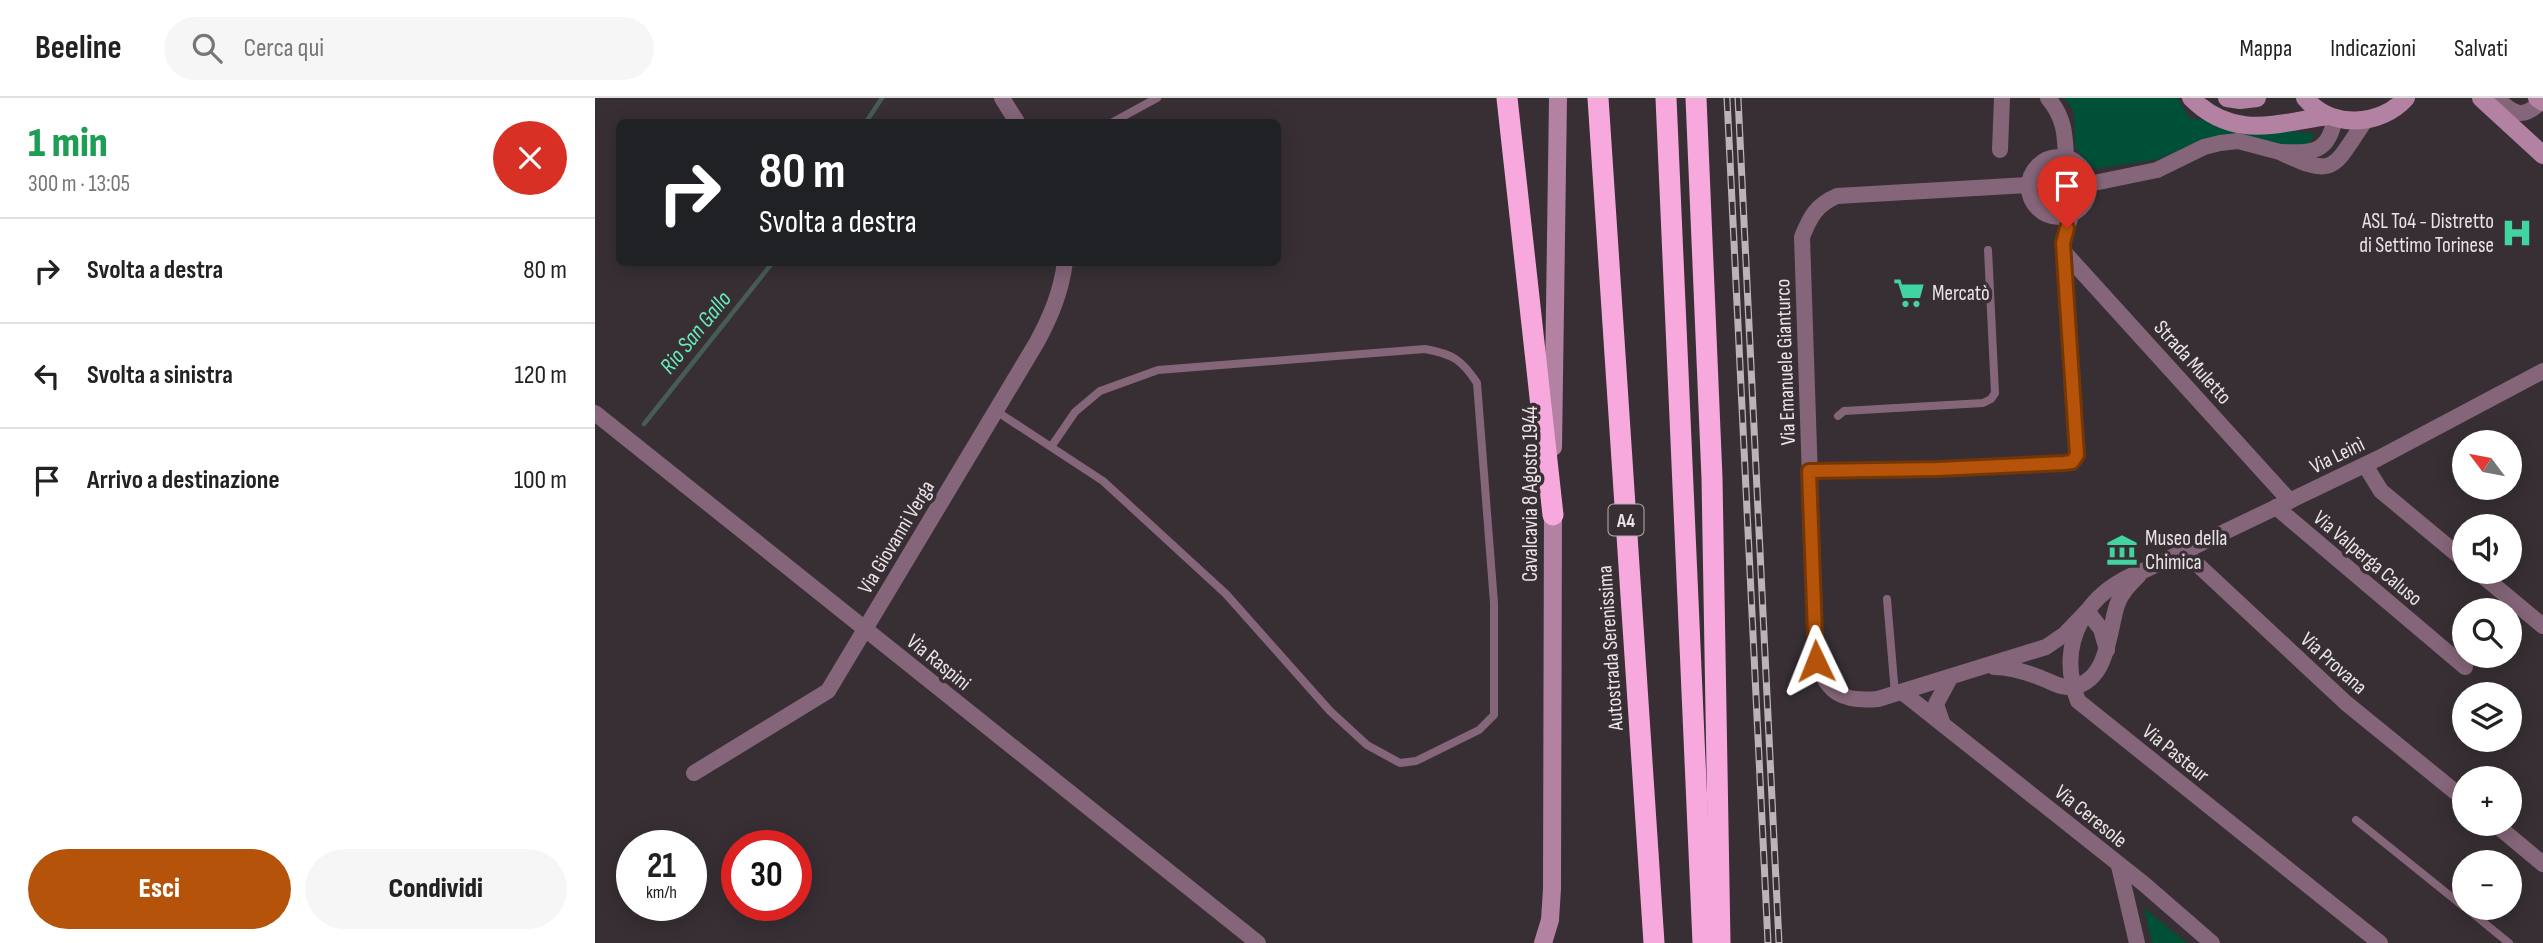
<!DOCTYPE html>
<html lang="it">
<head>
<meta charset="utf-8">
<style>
  :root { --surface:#fff; --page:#f6f6f6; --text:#222; --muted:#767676; --line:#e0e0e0; --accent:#b45309 }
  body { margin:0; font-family:"Sofia Sans Condensed",sans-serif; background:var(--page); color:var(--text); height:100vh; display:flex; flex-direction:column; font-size:26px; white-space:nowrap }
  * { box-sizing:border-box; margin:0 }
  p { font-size:23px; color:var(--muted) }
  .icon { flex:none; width:38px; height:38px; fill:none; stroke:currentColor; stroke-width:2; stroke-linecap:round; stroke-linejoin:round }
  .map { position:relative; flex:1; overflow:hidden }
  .side { display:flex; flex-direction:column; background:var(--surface); width:595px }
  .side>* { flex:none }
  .banner { position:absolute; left:21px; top:21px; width:665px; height:147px; border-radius:10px; box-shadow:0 4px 18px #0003; background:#202124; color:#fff; overflow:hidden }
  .needle { width:46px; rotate:302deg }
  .tools { position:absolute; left:1857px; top:332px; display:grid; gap:14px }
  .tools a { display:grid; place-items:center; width:70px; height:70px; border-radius:50%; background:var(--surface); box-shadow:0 4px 18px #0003; font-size:35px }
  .speed { position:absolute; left:21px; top:732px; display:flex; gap:14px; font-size:35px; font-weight:700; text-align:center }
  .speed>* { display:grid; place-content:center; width:91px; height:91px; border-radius:50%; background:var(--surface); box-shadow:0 4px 18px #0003; line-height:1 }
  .speed small { font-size:18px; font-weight:400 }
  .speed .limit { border:10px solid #d22; background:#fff; color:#111 }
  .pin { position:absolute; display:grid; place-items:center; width:60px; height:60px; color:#fff; margin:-72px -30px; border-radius:50% 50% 50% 0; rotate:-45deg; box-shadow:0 0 7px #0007 }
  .pin .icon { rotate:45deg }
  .me { position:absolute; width:77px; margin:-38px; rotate:358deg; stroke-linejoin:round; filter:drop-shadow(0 0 5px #0008) }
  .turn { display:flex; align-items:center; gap:24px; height:147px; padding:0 28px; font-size:32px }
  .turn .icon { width:91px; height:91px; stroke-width:2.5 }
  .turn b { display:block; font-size:49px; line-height:60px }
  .round { display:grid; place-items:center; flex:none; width:74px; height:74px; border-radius:37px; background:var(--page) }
  .head { display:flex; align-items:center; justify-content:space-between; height:119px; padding:0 28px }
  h1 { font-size:42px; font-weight:800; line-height:52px; color:#1e9e55 }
  .primary-button { display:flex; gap:14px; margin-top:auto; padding:14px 28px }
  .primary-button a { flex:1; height:80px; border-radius:42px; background:var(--accent); color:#fff; font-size:28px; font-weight:800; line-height:80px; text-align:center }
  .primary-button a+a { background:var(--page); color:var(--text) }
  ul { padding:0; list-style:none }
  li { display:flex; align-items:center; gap:21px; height:105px; padding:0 28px; border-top:2px solid var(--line) }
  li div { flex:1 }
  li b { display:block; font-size:26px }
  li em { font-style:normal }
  header { display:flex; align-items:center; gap:42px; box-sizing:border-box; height:98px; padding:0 35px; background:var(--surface); border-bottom:2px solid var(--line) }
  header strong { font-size:33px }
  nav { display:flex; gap:38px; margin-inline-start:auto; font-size:24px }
  .search { width:490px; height:63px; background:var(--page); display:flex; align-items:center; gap:18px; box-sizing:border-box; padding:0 24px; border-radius:38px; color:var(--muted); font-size:26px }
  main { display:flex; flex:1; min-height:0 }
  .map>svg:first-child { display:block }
  .green { fill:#004f37 }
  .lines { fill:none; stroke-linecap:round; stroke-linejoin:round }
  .stream { stroke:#475c55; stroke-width:4.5 }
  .lane { stroke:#856579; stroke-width:8 }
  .street { stroke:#856579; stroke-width:16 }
  .secondary { stroke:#b381a2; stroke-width:18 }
  .highway { stroke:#f7a9dd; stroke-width:21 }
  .rail-casing { stroke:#bab4b8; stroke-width:7 }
  .rail { stroke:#372f34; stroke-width:4.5; stroke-dasharray:13; stroke-linecap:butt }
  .route-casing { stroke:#753606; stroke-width:18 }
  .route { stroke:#b45309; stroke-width:12 }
  .labels { text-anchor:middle; stroke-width:7; stroke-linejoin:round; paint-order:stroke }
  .shield { fill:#372f34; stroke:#b4aeb1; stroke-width:2 }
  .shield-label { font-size:19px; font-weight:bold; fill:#e9e4e7 }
  .poi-label { font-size:21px; fill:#e9e4e7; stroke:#372f34; text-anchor:start }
  .street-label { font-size:21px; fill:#e9e4e7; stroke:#372f34 }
  .water-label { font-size:23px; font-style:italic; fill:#66eeba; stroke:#372f34 }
</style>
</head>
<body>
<header>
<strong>Beeline</strong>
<div class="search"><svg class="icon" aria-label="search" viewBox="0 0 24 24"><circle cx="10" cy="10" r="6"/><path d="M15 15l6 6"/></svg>Cerca qui</div>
<nav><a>Mappa</a><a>Indicazioni</a><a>Salvati</a></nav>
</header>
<main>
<section class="side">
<div class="head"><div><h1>1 min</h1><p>300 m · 13:05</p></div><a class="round" style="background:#d93025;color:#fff"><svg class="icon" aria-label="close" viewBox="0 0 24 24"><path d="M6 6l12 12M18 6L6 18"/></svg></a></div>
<ul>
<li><svg class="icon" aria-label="right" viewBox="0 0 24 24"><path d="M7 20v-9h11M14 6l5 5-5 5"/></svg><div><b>Svolta a destra</b></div><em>80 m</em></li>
<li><svg class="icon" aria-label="left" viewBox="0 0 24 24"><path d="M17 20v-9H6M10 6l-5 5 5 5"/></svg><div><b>Svolta a sinistra</b></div><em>120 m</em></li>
<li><svg class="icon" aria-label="arrive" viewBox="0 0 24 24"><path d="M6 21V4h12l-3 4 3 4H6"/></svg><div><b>Arrivo a destinazione</b></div><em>100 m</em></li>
</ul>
<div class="primary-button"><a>Esci</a><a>Condividi</a></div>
</section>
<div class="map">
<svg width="1948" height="845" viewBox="0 0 1948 845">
  <rect width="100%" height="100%" fill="#372f34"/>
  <g class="green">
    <polygon points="1469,0 1583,0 1594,20 1720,36 1713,47 1602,44 1564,61 1500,71 1480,50 1479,13"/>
    <polygon points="1549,810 1592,845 1557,845"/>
  </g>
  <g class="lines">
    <g class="stream">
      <polyline points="271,24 287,0"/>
      <polyline points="49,326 178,164"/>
    </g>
    <g class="lane">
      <polyline points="518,24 562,0"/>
      <path d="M401,313L508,383L631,496L735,613L772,647L805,665L821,663L884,632L899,617V505L882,285C867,262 858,256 830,251L563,272L505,293L480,314L456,349"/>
      <polyline points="1243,318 1249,313 1388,305 1396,301 1400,295 1393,152"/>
      <polyline points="1214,373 1342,371 1477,364 1482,357 1469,155"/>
      <polyline points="1292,501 1300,596"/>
      <polyline points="1761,722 1869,809"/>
      <polyline points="1871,810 1914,845"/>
    </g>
    <g class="street">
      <polyline points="407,0 422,24"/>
      <path d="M1453,0C1469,19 1470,35 1471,59"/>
      <path d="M1901,0C1920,17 1928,22 1948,2"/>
      <path d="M1740,19C1734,56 1717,55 1685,54C1741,82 1739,68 1770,23"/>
      <polyline points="1405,52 1407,0"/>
      <circle cx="1464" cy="89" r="30"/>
      <polyline points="1494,86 1562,72 1609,49 1625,45 1643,43 1685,54"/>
      <path d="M1433,87L1242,98C1221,107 1215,119 1207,139L1221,563C1233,596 1248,604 1283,601L1451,549L1470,536L1492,513L1506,531L1512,552"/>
      <polyline points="1468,145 1476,117"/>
      <polyline points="1469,154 1695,403"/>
      <polyline points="0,315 663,845"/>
      <polyline points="1770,367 1786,393 1869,462"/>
      <polyline points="1681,409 1870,569"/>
      <polyline points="1588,453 1751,605 1869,701"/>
      <polyline points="1883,474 1948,528"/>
      <path d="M1399,569C1416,569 1431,574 1446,580C1455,583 1463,589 1472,589C1513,589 1513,535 1522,507C1526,495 1535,486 1544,477"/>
      <polyline points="1307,594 1549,786 1617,845"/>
      <polyline points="1347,624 1341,606 1355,580"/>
      <path d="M99,675L233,593L442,244C456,218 466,194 470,164"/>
      <polyline points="1900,726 1948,766"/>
      <polyline points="1524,768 1542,845"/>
      <path d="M1785,845L1483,603C1460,544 1492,492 1550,472L1784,360L1948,273"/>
    </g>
    <g class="secondary">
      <path d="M1596,0C1639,43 1682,25 1733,18"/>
      <polyline points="1632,0 1645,2 1662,0"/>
      <path d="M1710,0C1736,31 1785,29 1811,0"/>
      <polyline points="1886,0 1948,57"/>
      <polyline points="1942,0 1948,4"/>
      <polyline points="958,349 963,0"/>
      <polyline points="948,845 955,822 957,791 958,405"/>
    </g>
    <g class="highway">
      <polyline points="912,0 958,417"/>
      <polyline points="1003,0 1059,845"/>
      <polyline points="1071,0 1108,845"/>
      <polyline points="1101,0 1117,380 1125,845"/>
    </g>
    <defs>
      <g id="rail">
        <polyline points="1132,0 1173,845"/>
        <polyline points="1143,0 1184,845"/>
      </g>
    </defs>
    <use href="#rail" class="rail-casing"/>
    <use href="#rail" class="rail"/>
  </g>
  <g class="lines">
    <defs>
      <polyline id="route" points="1221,563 1214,373 1342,371 1469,365 1477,364 1482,357 1468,145 1472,130"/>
    </defs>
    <use href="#route" class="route-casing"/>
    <use href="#route" class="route"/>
  </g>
  <defs>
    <symbol id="hospital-bare" viewBox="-9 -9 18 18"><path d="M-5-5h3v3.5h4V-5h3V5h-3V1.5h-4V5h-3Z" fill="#42d4a0" stroke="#372f34" stroke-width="2.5" paint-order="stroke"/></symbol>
    <symbol id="supermarket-bare" viewBox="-9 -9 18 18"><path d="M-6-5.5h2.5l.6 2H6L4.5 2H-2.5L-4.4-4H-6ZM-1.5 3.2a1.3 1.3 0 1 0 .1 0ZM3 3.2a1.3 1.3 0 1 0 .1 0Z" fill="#42d4a0" stroke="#372f34" stroke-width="2.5" paint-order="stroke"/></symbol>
    <symbol id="museum-bare" viewBox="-9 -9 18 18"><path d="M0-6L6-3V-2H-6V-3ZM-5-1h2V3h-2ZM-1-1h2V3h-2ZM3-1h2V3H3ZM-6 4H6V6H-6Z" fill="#42d4a0" stroke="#372f34" stroke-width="2.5" paint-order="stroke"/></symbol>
  </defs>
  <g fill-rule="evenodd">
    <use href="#hospital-bare" x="1900" y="113" width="44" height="44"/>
    <use href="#supermarket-bare" x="1292" y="173" width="44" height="44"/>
    <use href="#museum-bare" x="1505" y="430" width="44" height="44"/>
  </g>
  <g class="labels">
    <rect class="shield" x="1013.5" y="406.5" width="35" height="31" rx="5"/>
    <g class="shield-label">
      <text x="1031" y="429">A4</text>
    </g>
    <g class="poi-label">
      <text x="1899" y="130" text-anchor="end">ASL To4 - Distretto<tspan x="1899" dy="24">di Settimo Torinese</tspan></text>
      <text x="1337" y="202">Mercatò</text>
      <text x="1550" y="447">Museo della<tspan x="1550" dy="24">Chimica</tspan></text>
    </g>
    <g class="street-label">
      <text transform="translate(1190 264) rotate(-92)" y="7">Via Emanuele Gianturco</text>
      <text transform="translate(1598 264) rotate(48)" y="7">Strada Muletto</text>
      <text transform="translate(1742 357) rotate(-26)" y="7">Via Leinì</text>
      <text transform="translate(935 396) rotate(-90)" y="7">Cavalcavia 8 Agosto 1944</text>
      <text transform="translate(301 439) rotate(-59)" y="7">Via Giovanni Verga</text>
      <text transform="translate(1773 460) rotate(40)" y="7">Via Valperga Caluso</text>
      <text transform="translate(1015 550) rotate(-94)" y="7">Autostrada Serenissima</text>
      <text transform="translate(344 564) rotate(39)" y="7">Via Raspini</text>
      <text transform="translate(1739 565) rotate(42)" y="7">Via Provana</text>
      <text transform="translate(1581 655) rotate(39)" y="7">Via Pasteur</text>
      <text transform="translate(1496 718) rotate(39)" y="7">Via Ceresole</text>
    </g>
    <g class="water-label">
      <text transform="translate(100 234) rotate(-51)" y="8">Rio San Gallo</text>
    </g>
  </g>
</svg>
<div class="tools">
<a><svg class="needle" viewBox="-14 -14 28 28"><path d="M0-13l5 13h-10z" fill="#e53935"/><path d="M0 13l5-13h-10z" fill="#767676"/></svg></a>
<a><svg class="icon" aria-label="sound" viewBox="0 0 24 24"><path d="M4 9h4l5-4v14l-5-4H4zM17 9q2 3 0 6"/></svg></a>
<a><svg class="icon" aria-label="search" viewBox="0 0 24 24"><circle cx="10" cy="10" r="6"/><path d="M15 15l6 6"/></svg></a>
<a><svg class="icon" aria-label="layers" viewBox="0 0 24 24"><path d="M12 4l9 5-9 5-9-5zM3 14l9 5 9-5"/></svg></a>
<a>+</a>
<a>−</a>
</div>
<div class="speed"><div>21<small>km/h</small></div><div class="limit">30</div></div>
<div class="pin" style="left:1472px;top:130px;background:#d93025"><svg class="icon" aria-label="arrive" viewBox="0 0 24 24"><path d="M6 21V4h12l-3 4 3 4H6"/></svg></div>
<svg class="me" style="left:1221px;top:563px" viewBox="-20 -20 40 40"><path d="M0-17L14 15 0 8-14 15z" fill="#b45309" stroke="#fff" stroke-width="4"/></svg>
<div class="banner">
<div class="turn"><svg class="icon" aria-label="right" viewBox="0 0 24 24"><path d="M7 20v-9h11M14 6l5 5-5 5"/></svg><div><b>80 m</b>Svolta a destra</div></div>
</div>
</div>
</main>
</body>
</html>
